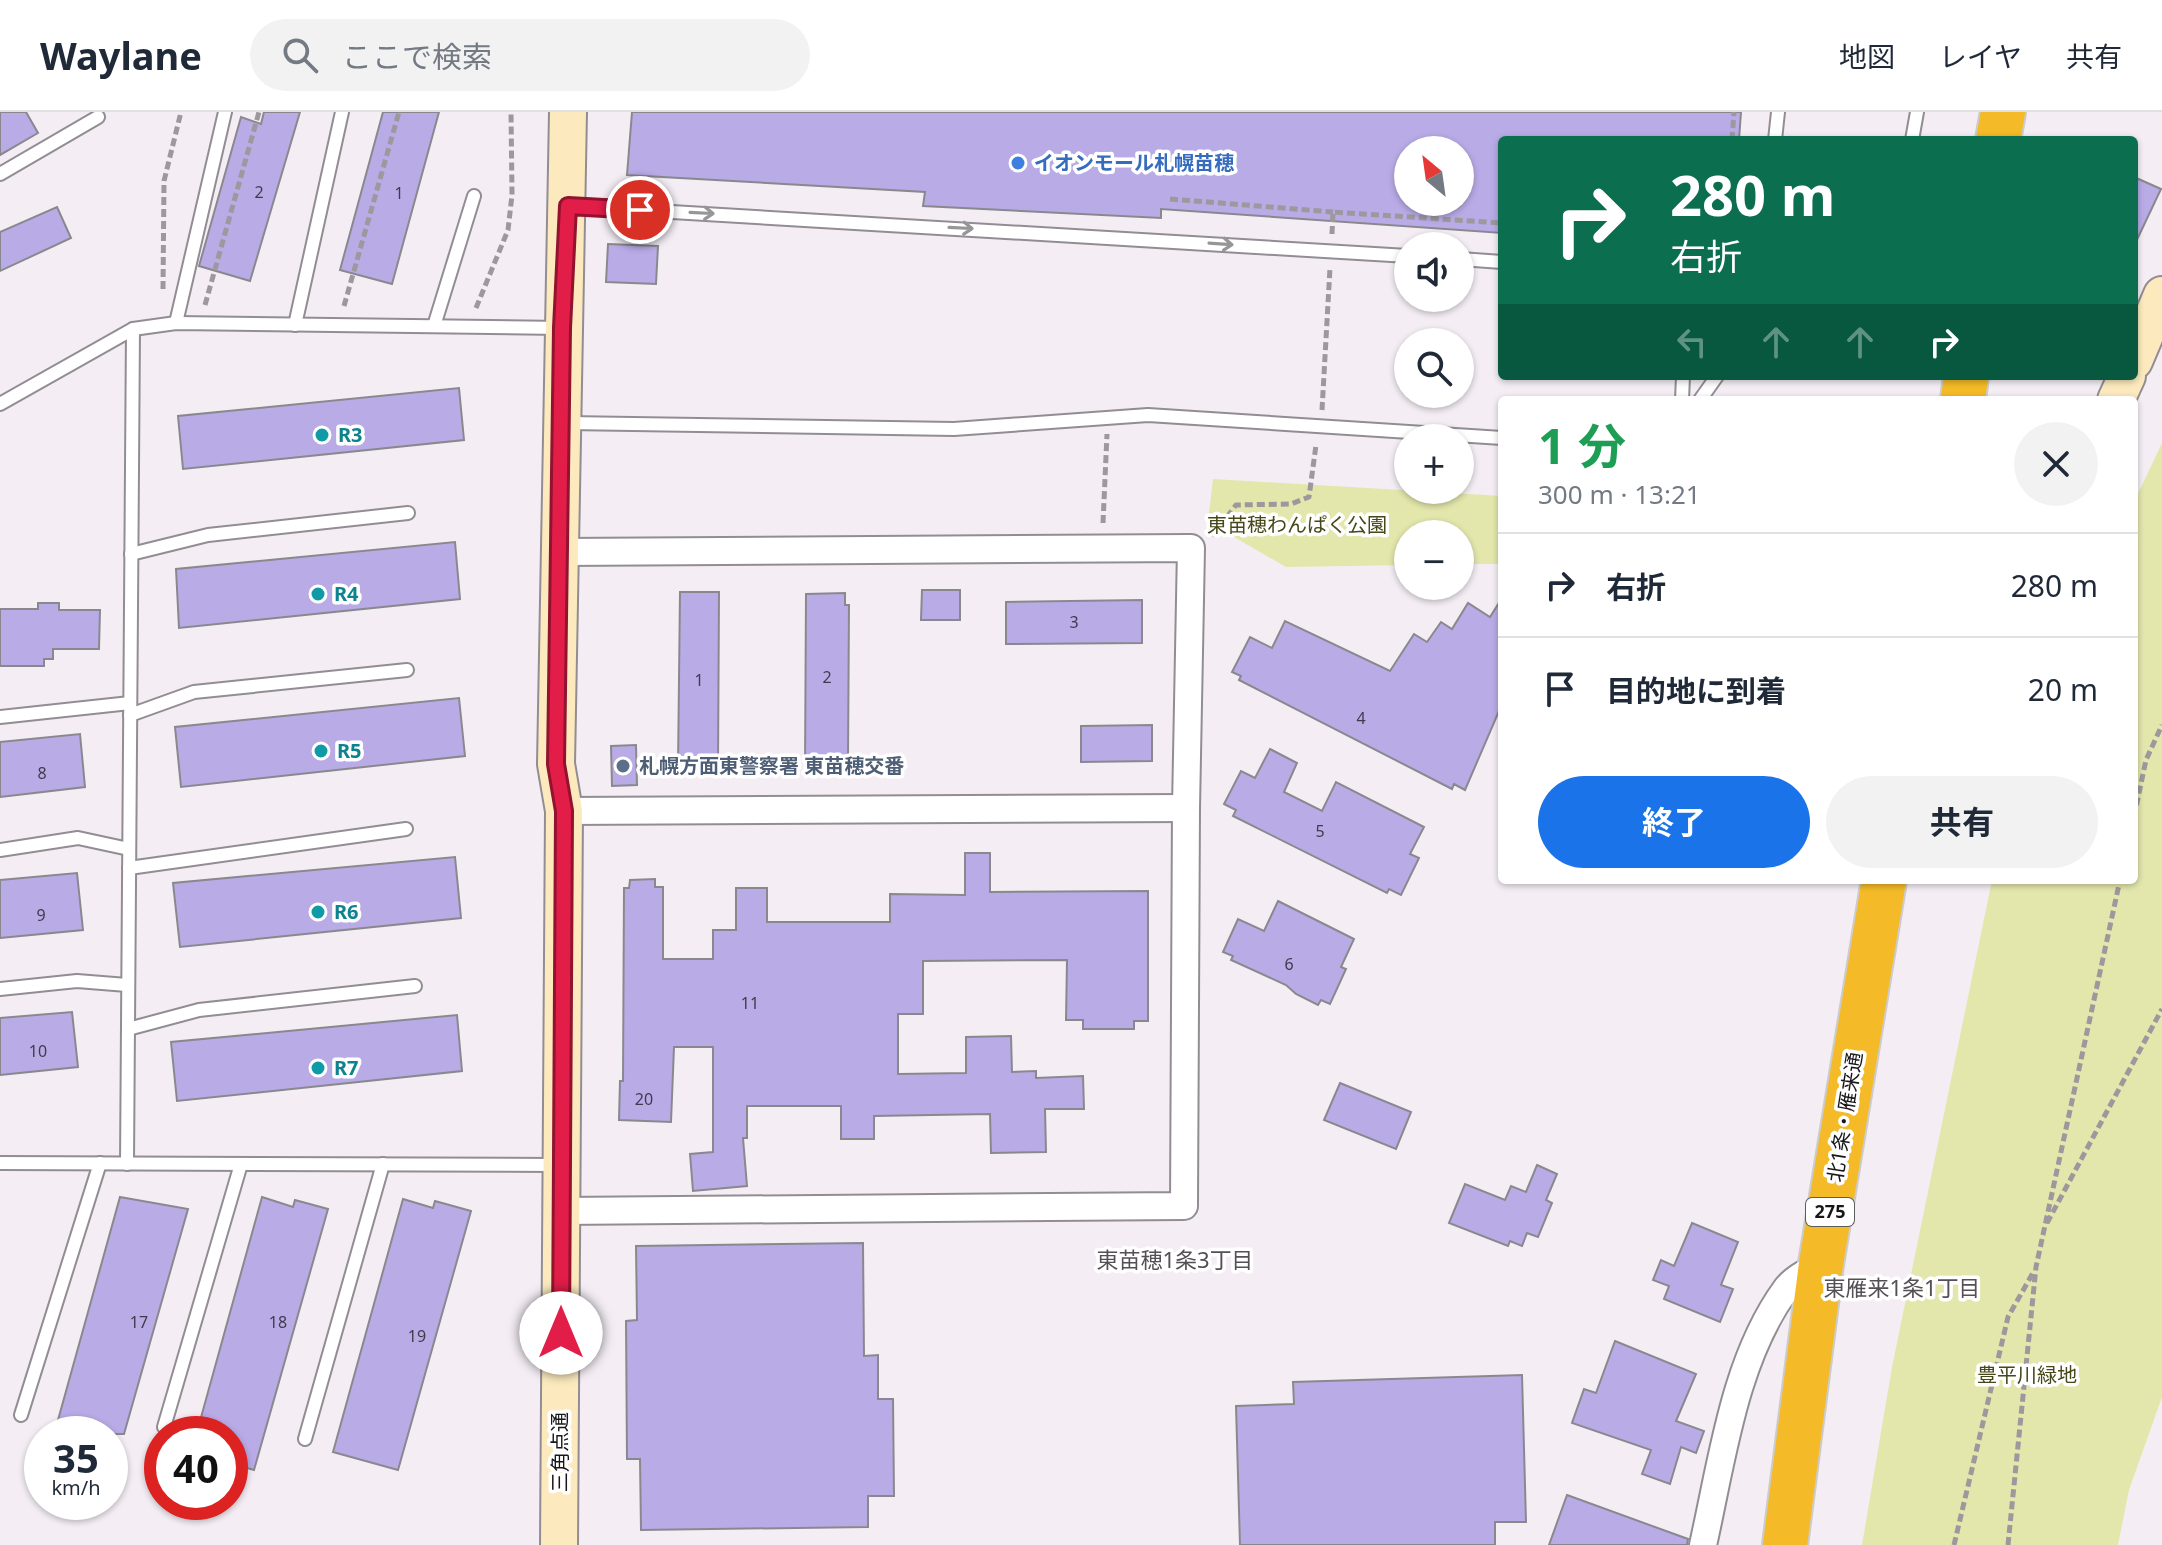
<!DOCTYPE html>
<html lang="ja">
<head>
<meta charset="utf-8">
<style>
  :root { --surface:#fff; --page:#f2f2f3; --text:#1f2937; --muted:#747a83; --line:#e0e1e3; --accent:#1a73e8 }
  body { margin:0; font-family:"Noto Sans","Noto Sans JP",sans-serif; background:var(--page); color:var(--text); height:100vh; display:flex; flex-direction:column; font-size:30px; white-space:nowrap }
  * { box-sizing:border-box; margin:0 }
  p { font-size:26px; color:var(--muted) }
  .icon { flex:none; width:44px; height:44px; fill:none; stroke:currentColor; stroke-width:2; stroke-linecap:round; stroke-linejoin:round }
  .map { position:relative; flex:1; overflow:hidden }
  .panel { position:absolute; left:1498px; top:284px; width:640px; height:488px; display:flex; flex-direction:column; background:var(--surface); border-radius:8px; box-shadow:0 2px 6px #0004 }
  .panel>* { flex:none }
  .banner { position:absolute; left:1498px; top:24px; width:640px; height:244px; border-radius:8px; box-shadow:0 2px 6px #0004; background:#0b6e4f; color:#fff; overflow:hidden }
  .needle { width:52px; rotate:331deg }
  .tools { position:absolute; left:1394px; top:24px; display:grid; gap:16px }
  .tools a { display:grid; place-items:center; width:80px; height:80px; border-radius:50%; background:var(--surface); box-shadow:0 2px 6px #0004; font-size:40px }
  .speed { position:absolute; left:24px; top:1304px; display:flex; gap:16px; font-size:40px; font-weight:700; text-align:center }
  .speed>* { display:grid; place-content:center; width:104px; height:104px; border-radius:50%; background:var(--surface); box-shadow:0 2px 6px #0004; line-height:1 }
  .speed small { font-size:20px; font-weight:400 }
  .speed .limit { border:12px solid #d22; background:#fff; color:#111 }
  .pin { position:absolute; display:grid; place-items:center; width:68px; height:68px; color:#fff; margin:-34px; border:4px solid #fff; border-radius:50%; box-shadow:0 2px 8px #0007 }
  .me { position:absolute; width:88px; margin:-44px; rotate:0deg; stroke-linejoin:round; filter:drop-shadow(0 0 6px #0008) }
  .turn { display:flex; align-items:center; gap:28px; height:168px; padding:0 40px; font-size:36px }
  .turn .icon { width:104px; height:104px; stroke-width:2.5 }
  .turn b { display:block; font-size:56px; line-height:68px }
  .lanes { display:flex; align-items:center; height:76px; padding:0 40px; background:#0003; justify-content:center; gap:40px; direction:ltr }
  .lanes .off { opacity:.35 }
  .round { display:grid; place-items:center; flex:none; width:84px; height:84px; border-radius:42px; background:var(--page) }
  .head { display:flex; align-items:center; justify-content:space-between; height:136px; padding:0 40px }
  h1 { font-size:48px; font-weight:700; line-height:60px; color:#1e9e55 }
  .cta { display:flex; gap:16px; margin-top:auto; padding:16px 40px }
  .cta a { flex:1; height:92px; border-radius:48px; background:var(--accent); color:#fff; font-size:32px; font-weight:700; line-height:92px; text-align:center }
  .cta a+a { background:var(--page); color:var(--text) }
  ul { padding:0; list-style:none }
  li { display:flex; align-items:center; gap:24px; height:104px; padding:0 40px; border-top:2px solid var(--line) }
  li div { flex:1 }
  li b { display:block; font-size:30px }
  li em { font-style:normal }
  header { display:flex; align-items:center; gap:48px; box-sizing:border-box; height:112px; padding:0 40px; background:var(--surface); border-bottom:2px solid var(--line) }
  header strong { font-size:38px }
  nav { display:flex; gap:44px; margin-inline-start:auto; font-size:28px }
  .search { width:560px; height:72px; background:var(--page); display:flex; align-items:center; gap:20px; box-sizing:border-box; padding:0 28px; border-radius:44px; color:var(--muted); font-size:30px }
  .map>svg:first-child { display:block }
  .green { fill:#e3e7ac }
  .building { fill:#b9abe6; stroke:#8a888f; stroke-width:2; fill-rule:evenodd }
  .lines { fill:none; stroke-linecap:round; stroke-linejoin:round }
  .lane-casing { stroke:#928d93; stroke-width:16 }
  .street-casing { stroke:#928d93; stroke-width:30 }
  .secondary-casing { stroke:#928d93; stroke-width:40 }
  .highway-casing { stroke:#ccc; stroke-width:48 }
  .path { stroke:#9d989d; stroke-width:5; stroke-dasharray:8 4; stroke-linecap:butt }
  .lane { stroke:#fff; stroke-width:12 }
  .street { stroke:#fff; stroke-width:26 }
  .secondary { stroke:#fceabe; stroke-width:36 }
  .highway { stroke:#f4ba27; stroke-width:44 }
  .oneway { stroke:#979697 }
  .route-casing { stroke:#92132f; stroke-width:20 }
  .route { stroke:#e11d48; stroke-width:14 }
  .shop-dot { fill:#3f7fe0; stroke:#fff; stroke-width:3 }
  .culture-dot { fill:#0f9aa8; stroke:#fff; stroke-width:3 }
  .service-dot { fill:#5c6f8a; stroke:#fff; stroke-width:3 }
  .labels { text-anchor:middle; stroke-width:7; stroke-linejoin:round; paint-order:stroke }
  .number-label { font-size:16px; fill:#403b4c }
  .shield { fill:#fff; stroke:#5d5c5d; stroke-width:2 }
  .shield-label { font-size:18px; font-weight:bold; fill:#181618 }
  .shop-label { font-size:20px; font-weight:bold; fill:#366cbe; stroke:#fff; text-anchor:start }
  .culture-label { font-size:20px; font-weight:bold; fill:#0d838f; stroke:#fff; text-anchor:start }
  .park-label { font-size:20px; fill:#464818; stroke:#fff }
  .service-label { font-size:20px; font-weight:bold; fill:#4e5e75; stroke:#fff; text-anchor:start }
  .street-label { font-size:20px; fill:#181618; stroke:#fff }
  .neighbourhood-label { font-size:22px; fill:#545055; stroke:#fff }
</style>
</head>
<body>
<header>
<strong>Waylane</strong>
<div class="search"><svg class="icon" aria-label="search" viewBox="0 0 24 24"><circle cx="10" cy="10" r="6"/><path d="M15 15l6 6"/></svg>ここで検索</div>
<nav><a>地図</a><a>レイヤ</a><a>共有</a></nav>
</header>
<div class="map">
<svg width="2162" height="1433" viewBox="0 0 2162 1433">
  <rect width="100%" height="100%" fill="#f4eef4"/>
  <g class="green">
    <polygon points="2162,331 2162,1285 2129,1378 2118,1433 1862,1433 1892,1255 1992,768 2134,768 2134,390"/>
    <polygon points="1213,367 1502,384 1502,452 1460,452 1460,422 1408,422 1408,453 1286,455 1208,410"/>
  </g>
  <g class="building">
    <polygon points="0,0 26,0 38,21 0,43"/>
    <polygon points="264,0 300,0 250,169 199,154 241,5 261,12"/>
    <polygon points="383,0 439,0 392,172 340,158"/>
    <path d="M632,0H1741L1739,28H1502V121L1161,97V106L923,94L925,80L627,63ZM1408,38H1460V90H1408Z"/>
    <polygon points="2134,65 2161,77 2134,134"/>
    <polygon points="57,95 71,126 0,159 0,120"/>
    <polygon points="608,132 658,134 656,172 606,170"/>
    <polygon points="459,276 464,328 183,357 178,304"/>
    <polygon points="455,430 460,487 179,516 176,457"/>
    <polygon points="922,478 960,478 960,508 921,508"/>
    <polygon points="680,480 719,480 718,655 678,655"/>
    <polygon points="845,481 845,493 849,493 848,648 845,659 805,659 806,482"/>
    <polygon points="1502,486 1502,592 1465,678 1454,672 1452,677 1239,568 1241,564 1232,560 1250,525 1272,536 1285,509 1390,559 1414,522 1427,530 1441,510 1452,517 1468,491 1490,505"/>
    <polygon points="1142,488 1142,531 1006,532 1006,490"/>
    <polygon points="38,491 59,491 59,498 100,498 99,537 53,537 53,547 44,547 44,554 0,554 0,497 38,497"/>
    <polygon points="459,586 465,644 181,675 175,615"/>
    <polygon points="1152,613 1152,649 1081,650 1081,614"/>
    <polygon points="80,622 85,675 0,685 0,630"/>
    <polygon points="636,633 637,673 612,674 611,634"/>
    <polygon points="1270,637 1297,651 1284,680 1322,699 1336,670 1424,715 1410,742 1419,746 1401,783 1389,777 1387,781 1233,704 1236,698 1224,692 1241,659 1255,666"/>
    <polygon points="965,741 990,741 990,780 1148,779 1148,909 1134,909 1134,917 1083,917 1083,908 1066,908 1067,848 923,849 923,902 898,902 898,962 966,961 966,925 1011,924 1012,960 1036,959 1036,966 1083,964 1084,997 1045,997 1046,1040 991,1041 990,1002 874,1004 874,1027 841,1027 841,994 747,994 747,1026 743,1026 747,1074 693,1079 690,1042 713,1040 713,935 674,935 671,1010 619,1008 620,969 623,969 624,776 629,776 630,768 655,767 655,775 663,775 663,847 713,847 713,818 736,818 736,776 767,776 767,810 890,810 890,782 965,783"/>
    <polygon points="455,745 461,806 180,835 173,771"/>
    <polygon points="77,761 83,818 0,826 0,768"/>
    <polygon points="1278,789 1354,827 1341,855 1346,857 1330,892 1321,888 1318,893 1296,882 1286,873 1231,848 1233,844 1223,840 1238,807 1264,819"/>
    <polygon points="72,900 78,955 0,963 0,906"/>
    <polygon points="457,903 462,959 177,989 171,930"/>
    <polygon points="1340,971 1411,1000 1396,1037 1324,1008"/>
    <polygon points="1537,1053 1557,1062 1546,1088 1552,1091 1538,1125 1527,1121 1522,1134 1510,1129 1508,1134 1449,1111 1465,1072 1505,1088 1511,1074 1526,1080"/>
    <polygon points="120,1085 188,1097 124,1322 89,1322 91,1316 58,1308"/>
    <polygon points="262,1085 293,1095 295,1088 328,1097 254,1358 230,1351 230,1318 200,1309"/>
    <polygon points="403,1087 433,1096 435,1089 471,1099 398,1358 333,1340"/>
    <polygon points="1692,1111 1738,1130 1721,1173 1733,1177 1720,1210 1664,1187 1669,1174 1653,1168 1661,1148 1674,1154"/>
    <polygon points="863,1131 864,1244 878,1243 878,1287 893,1287 894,1384 868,1384 868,1415 641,1418 640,1347 627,1347 626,1209 637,1208 636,1134"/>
    <polygon points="1615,1229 1696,1262 1676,1309 1704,1319 1696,1341 1681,1335 1670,1372 1642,1362 1651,1338 1572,1311 1584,1277 1596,1281"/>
    <polygon points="1522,1263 1526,1410 1495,1410 1495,1433 1240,1433 1236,1294 1294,1292 1293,1270"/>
    <polygon points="1567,1383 1688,1427 1687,1433 1549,1433"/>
  </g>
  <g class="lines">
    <defs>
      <g id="lane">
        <polyline points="1775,28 1778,0"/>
        <polyline points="1912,28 1917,0"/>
        <polyline points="0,62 98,5"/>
        <polyline points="571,94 1408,144"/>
        <polyline points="1460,147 1502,150"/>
        <polyline points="176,211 225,0"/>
        <polyline points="295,213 342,0"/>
        <polyline points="434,214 474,84"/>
        <polyline points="1682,288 1683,264"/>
        <polyline points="1700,288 1717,264"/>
        <polyline points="0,292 133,217 176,211 561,216"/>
        <polyline points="567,311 954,317 1148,303 1502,326"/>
        <polyline points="131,442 208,423 408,401"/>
        <polyline points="130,603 194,580 407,558"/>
        <polyline points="0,605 130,591"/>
        <polyline points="0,738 78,726 129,737"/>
        <polyline points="129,756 406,717"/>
        <polyline points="0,877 77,869 127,873"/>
        <polyline points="128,917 199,898 415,874"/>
        <polyline points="0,1051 557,1053"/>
        <polyline points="127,1052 133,217"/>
        <polyline points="21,1303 100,1051"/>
        <polyline points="164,1315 241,1052"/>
        <polyline points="305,1327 383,1052"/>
      </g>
      <g id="street">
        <polyline points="561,440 1191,436 1186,696 1184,1094 561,1099"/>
        <polyline points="564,699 1186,696"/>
        <path d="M1703,1433C1722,1349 1734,1248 1786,1177C1794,1166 1810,1159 1821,1152"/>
      </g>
      <g id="secondary">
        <polyline points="2134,249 2162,183"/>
        <polyline points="2116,288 2127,264"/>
        <polyline points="559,1433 564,699 556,652 568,0"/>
      </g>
      <g id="highway">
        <polyline points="1998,28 2003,0"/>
        <polyline points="1963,288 1966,264"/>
        <polyline points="1785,1433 1821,1152 1884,768"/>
      </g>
    </defs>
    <use href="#lane" class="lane-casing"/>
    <use href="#street" class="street-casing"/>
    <use href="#secondary" class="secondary-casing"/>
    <use href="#highway" class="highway-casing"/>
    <g class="path">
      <polyline points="1732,28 1734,0"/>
      <polyline points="1170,87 1333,100"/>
      <polyline points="1332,122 1333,100 1502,111"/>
      <polyline points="163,177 164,69 181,0"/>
      <polyline points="205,193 259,0"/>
      <polyline points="344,194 399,0"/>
      <polyline points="476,196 508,118 512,83 511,0"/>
      <polyline points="1322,298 1330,156"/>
      <polyline points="1103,411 1107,322"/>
      <polyline points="1212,424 1236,393 1291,392 1309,385 1316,333"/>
      <polyline points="2134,705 2146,648 2162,613"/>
      <polyline points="2047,1111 2162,897"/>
      <polyline points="1954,1433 2008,1205 2034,1159"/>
      <polyline points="2008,1433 2036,1155 2120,768"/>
    </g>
    <use href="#lane" class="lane"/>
    <use href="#street" class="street"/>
    <use href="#secondary" class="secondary"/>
    <use href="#highway" class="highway"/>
  </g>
  <defs><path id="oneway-shaft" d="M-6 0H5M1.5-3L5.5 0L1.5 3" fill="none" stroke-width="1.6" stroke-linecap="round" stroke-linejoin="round" transform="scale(2)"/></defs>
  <g class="oneway">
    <use href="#oneway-shaft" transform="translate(702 101) rotate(3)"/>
    <use href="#oneway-shaft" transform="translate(961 116) rotate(3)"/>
    <use href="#oneway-shaft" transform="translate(1221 132) rotate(4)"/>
  </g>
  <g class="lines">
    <defs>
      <polyline id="route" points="561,1221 564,699 556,652 562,216 568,94 640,98"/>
    </defs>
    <use href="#route" class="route-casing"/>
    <use href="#route" class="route"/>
  </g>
  <circle class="shop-dot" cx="1018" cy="51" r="8"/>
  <g class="culture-dot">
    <circle cx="322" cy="323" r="8"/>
    <circle cx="318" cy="482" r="8"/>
    <circle cx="321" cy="639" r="8"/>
    <circle cx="318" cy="800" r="8"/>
    <circle cx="318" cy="956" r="8"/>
  </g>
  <circle class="service-dot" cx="623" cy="654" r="8"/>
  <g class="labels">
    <g class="number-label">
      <text x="259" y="86">2</text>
      <text x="399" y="87">1</text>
      <text x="1074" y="516">3</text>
      <text x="827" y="571">2</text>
      <text x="699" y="574">1</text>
      <text x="1361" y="612">4</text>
      <text x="42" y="667">8</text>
      <text x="1320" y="725">5</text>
      <text x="41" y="809">9</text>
      <text x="1289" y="858">6</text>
      <text x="750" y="897">11</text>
      <text x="38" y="945">10</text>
      <text x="644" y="993">20</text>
      <text x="139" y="1216">17</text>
      <text x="278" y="1216">18</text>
      <text x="417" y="1230">19</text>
    </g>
    <rect class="shield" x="1806" y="1086" width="48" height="28" rx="6"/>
    <g class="shield-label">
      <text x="1830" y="1106">275</text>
    </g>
    <g class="shop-label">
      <text x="1034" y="58">イオンモール札幌苗穂</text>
    </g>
    <g class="culture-label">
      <text x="338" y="330">R3</text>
      <text x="334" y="489">R4</text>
      <text x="337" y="646">R5</text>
      <text x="334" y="807">R6</text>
      <text x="334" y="963">R7</text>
    </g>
    <g class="park-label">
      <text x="1297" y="420">東苗穂わんぱく公園</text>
      <text x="2027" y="1270">豊平川緑地</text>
    </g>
    <g class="service-label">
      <text x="639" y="661">札幌方面東警察署 東苗穂交番</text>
    </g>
    <g class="street-label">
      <text transform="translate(1845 1005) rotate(-81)" y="7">北1条・雁来通</text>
      <text transform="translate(560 1340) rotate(-90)" y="7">三角点通</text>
    </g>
    <g class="neighbourhood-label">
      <text x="1175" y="1156">東苗穂1条3丁目</text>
      <text x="1902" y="1184">東雁来1条1丁目</text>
    </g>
  </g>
</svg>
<div class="tools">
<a><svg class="needle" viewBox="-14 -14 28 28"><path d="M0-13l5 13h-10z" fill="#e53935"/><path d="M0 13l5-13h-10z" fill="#747a83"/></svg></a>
<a><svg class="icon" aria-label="sound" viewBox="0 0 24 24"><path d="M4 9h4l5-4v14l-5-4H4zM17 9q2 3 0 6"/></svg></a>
<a><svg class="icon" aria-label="search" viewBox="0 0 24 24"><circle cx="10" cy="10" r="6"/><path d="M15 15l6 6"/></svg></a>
<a>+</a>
<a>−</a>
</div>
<div class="speed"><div>35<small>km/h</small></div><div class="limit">40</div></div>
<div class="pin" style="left:640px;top:98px;background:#d93025"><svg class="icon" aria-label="arrive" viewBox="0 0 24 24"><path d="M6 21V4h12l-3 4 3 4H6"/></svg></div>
<svg class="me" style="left:561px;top:1221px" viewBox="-20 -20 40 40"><circle r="19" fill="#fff"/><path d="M0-13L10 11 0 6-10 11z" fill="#e11d48"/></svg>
<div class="banner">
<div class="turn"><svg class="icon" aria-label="right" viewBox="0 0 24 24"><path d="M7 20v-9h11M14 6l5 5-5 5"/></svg><div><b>280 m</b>右折</div></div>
<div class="lanes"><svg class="icon off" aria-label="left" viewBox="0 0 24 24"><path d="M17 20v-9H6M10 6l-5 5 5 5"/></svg><svg class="icon off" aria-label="ahead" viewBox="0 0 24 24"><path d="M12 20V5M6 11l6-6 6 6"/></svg><svg class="icon off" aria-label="ahead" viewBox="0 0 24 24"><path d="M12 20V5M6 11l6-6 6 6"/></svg><svg class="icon" aria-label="right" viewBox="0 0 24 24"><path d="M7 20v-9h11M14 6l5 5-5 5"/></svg></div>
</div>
<section class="panel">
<div class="head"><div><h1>1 分</h1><p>300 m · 13:21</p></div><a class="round"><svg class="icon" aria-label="close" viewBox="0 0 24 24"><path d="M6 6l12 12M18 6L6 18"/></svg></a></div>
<ul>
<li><svg class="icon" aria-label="right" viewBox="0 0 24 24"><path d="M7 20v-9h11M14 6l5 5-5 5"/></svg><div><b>右折</b></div><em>280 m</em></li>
<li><svg class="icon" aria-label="arrive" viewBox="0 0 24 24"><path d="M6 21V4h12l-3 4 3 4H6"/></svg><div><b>目的地に到着</b></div><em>20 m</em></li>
</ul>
<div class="cta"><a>終了</a><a>共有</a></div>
</section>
</div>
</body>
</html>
